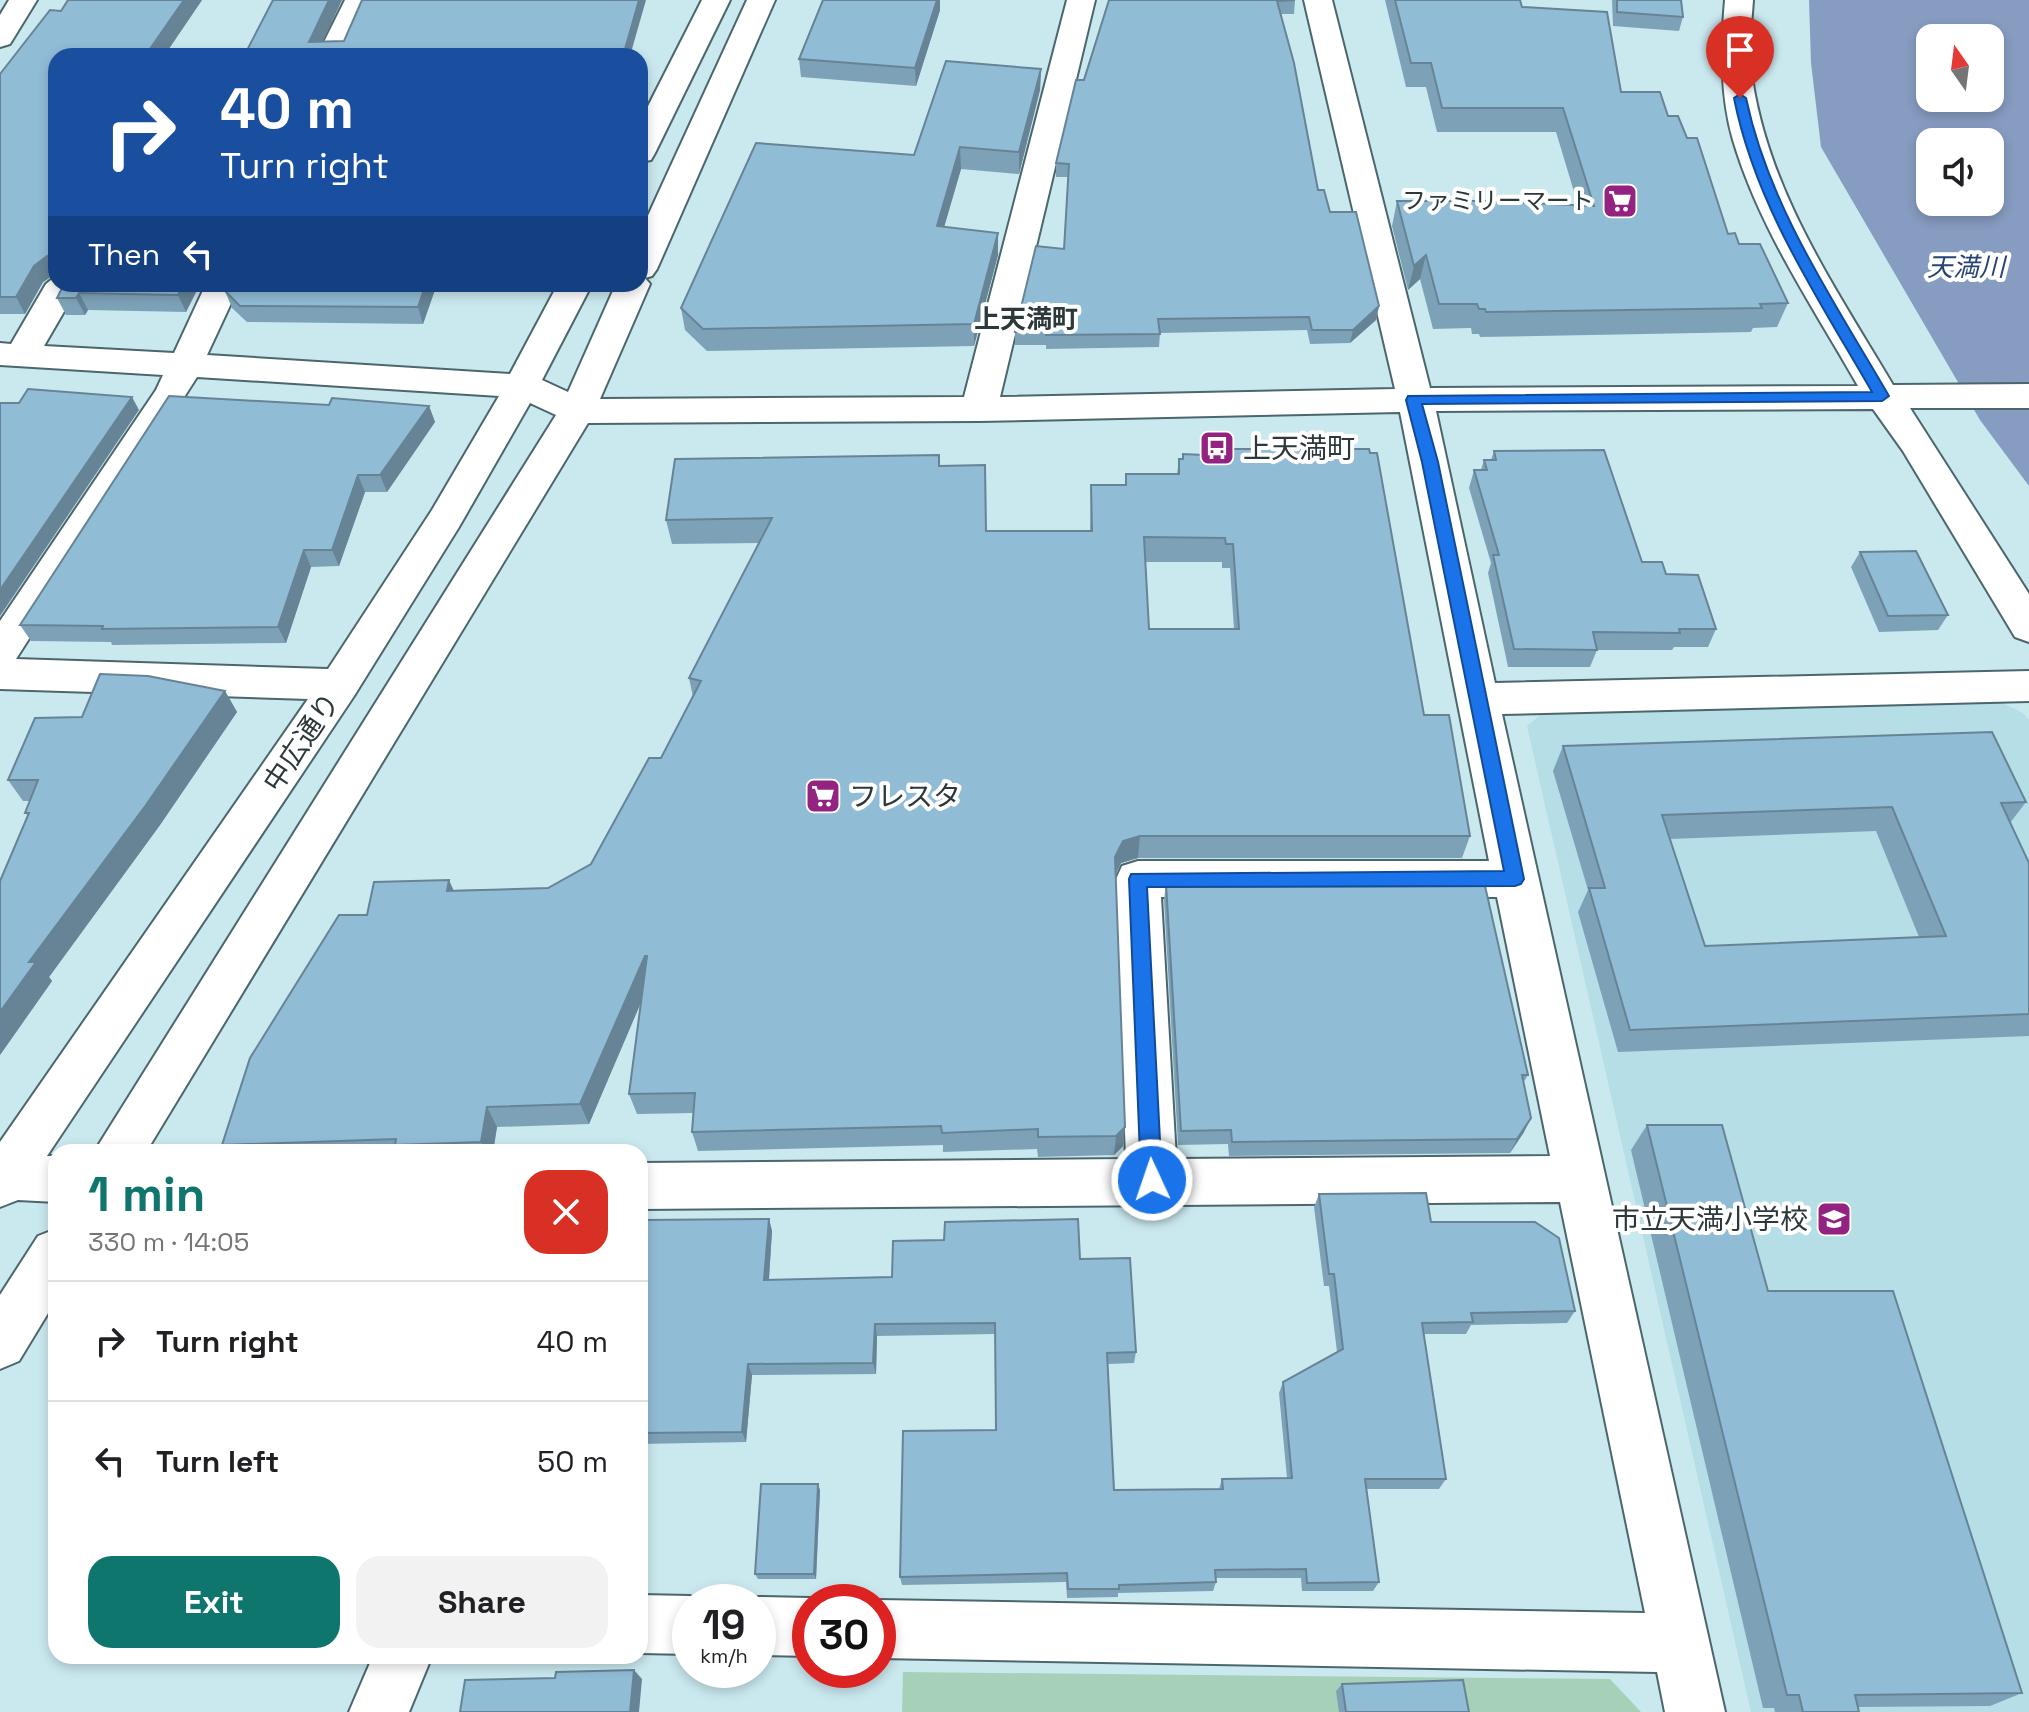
<!DOCTYPE html>
<html lang="en">
<head>
<meta charset="utf-8">
<style>
  :root { --surface:#fff; --page:#f2f2f2; --text:#202124; --muted:#757577; --line:#e0e0e0; --accent:#0f766e }
  body { margin:0; font-family:"Space Grotesk","Noto Sans JP",sans-serif; background:var(--page); color:var(--text); height:100vh; display:flex; flex-direction:column; font-size:30px; white-space:nowrap }
  * { box-sizing:border-box; margin:0 }
  p { font-size:26px; color:var(--muted) }
  .icon { flex:none; width:44px; height:44px; fill:none; stroke:currentColor; stroke-width:2; stroke-linecap:round; stroke-linejoin:round }
  .map { position:relative; flex:1; overflow:hidden }
  .side { position:absolute; left:48px; top:1144px; width:600px; height:520px; display:flex; flex-direction:column; background:var(--surface); border-radius:24px; box-shadow:0 4px 12px #0003 }
  .side>* { flex:none }
  .top-card { position:absolute; left:48px; top:48px; width:600px; height:244px; border-radius:24px; box-shadow:0 4px 12px #0003; background:#1a4fa0; color:#fff; overflow:hidden }
  .needle { width:52px; rotate:346deg }
  .controls { position:absolute; left:1916px; top:24px; display:grid; gap:16px }
  .controls a { display:grid; place-items:center; width:88px; height:88px; border-radius:16px; background:var(--surface); box-shadow:0 4px 12px #0003; font-size:40px }
  .speed { position:absolute; left:672px; top:1584px; display:flex; gap:16px; font-size:40px; font-weight:700; text-align:center }
  .speed>* { display:grid; place-content:center; width:104px; height:104px; border-radius:50%; background:var(--surface); box-shadow:0 4px 12px #0003; line-height:1 }
  .speed small { font-size:20px; font-weight:400 }
  .speed .limit { border:12px solid #d22; background:#fff; color:#111 }
  .pin { position:absolute; display:grid; place-items:center; width:68px; height:68px; color:#fff; margin:-82px -34px; border-radius:50% 50% 50% 0; rotate:-45deg; box-shadow:0 0 8px #0007 }
  .pin .icon { rotate:45deg }
  .me { position:absolute; width:88px; margin:-44px; rotate:357deg; stroke-linejoin:round; filter:drop-shadow(0 0 6px #0008) }
  .turn { display:flex; align-items:center; gap:28px; height:168px; padding:0 40px; font-size:36px }
  .turn .icon { width:104px; height:104px; stroke-width:2.5 }
  .turn b { display:block; font-size:56px; line-height:68px }
  .then { display:flex; align-items:center; height:76px; padding:0 40px; background:#0003; gap:16px; font-size:30px }
  .round { display:grid; place-items:center; flex:none; width:84px; height:84px; border-radius:24px; background:var(--page) }
  .head { display:flex; align-items:center; justify-content:space-between; height:136px; padding:0 40px }
  h1 { font-size:48px; font-weight:700; line-height:60px; color:var(--accent) }
  .cta { display:flex; gap:16px; margin-top:auto; padding:16px 40px }
  .cta a { flex:1; height:92px; border-radius:24px; background:var(--accent); color:#fff; font-size:32px; font-weight:700; line-height:92px; text-align:center }
  .cta a+a { background:var(--page); color:var(--text) }
  ul { padding:0; list-style:none }
  li { display:flex; align-items:center; gap:24px; height:120px; padding:0 40px; border-top:2px solid var(--line) }
  li div { flex:1 }
  li b { display:block; font-size:30px }
  li em { font-style:normal }
  .map>svg:first-child { display:block }
  .built { fill:#b5dee6 }
  .green { fill:#a7d0b9 }
  .water { fill:#879cc1; fill-rule:evenodd }
  .lines { fill:none; stroke-linecap:round; stroke-linejoin:round }
  .minor-casing { stroke:#4b666c; stroke-width:4 }
  .minor { fill:#fff; fill-rule:evenodd }
  .wall { fill:#7da2b8; fill-rule:evenodd }
  .shaded-wall { fill:#668496 }
  .building { fill:#91bcd6; stroke:#668496; stroke-width:2; fill-rule:evenodd }
  .route { fill:#1a73e8; stroke:#114b97; stroke-width:2 }
  .labels { text-anchor:middle; stroke-width:8; stroke-linejoin:round; paint-order:stroke }
  .far-poi-label { font-size:24px; fill:#2c383a; stroke:#fff; text-anchor:end }
  .far-water-label { font-size:26px; font-style:italic; fill:#284474; stroke:#fff }
  .far-neighbourhood-label { font-size:26px; font-weight:bold; fill:#2c383a; stroke:#fff }
  .poi-label { font-size:28px; fill:#2c383a; stroke:#fff; text-anchor:start }
  .street-label { font-size:28px; fill:#2c383a; stroke:#fff }
</style>
</head>
<body>
<div class="map">
<svg width="2029" height="1712" viewBox="0 0 2029 1712">
  <rect width="100%" height="100%" fill="#cae9ef"/>
  <polygon class="built" points="1997,700 2023,713 2029,720 2029,1712 1751,1712 1527,726 1544,712"/>
  <polygon class="green" points="903,1672 1610,1679 1641,1712 902,1712"/>
  <path class="water" d="M1809,0H2029V486L1980,420L1821,147L1811,63ZM1930,38H1990V98H1930ZM1930,142H1990V202H1930Z"/>
  <g class="lines">
    <defs>
      <g id="minor">
        <polygon points="9,0 37,0 10,44 0,47 0,15"/>
        <polygon points="345,0 373,0 347,56 317,56"/>
        <polygon points="702,0 730,0 655,153 651,160 640,162 640,122"/>
        <path d="M747,0H775L657,269L652,276L645,278L650,284L600,399L964,397L1067,0H1095L1000,397L1395,389L1304,0H1332L1430,388L1858,386C1813,307 1759,228 1733,140C1720,95 1721,46 1725,0H1753C1752,20 1748,42 1750,62C1763,184 1832,282 1893,385L2029,384V408H1910L2029,594V642L2015,637L1903,451L1873,409L1436,411L1495,683L2029,671V701L1502,714L1725,1712H1665L1657,1672L878,1658V1602H873L878,1600L1645,1613L1560,1202L640,1209V1163L1126,1159L1116,879L1122,866L1138,861H1489L1400,412L979,421L588,423L146,1152H94L556,415L530,403L459,527L354,696L47,1156H56V1202L18,1200L0,1207V1142L308,699L0,689V621L156,390L163,375L0,365V343L11,344L46,284L56,276V284H80L44,346L174,353L206,284H240L207,355L510,374L558,284H592L542,380L568,392L616,284H640V233ZM197,377L499,396L432,510L328,669L16,659ZM1161,897H1497L1550,1156L1176,1159Z"/>
        <polygon points="56,1229 56,1300 19,1361 0,1369 0,1295 38,1236"/>
        <polygon points="640,1595 690,1596 705,1602 690,1602 690,1654 640,1653"/>
        <polygon points="758,1597 810,1598 820,1602 810,1602 810,1656 758,1655 758,1602 746,1602"/>
        <polygon points="373,1656 432,1656 409,1712 349,1712"/>
      </g>
    </defs>
    <use href="#minor" class="minor-casing"/>
    <use href="#minor" class="minor"/>
  </g>
  <g class="wall">
    <polygon points="68,0 202,0 164,56 56,56 56,275 55,274 43,282 25,314 0,314 0,74 61,11"/>
    <polygon points="1109,0 1295,0 1294,14 1281,14 1318,190 1379,306 1376,320 1350,343 1310,344 1307,330 1160,333 1159,347 1046,349 1046,345 1015,345 1015,332 1064,249 1068,177 1056,177 1056,163"/>
    <polygon points="1385,0 1520,0 1522,7 1621,92 1668,116 1687,138 1728,234 1739,244 1788,303 1777,327 1753,328 1751,332 1480,337 1479,334 1472,334 1471,328 1433,329 1420,279 1408,290 1392,226 1397,201 1578,205 1556,132 1437,132 1426,87 1406,87"/>
    <polygon points="1612,0 1681,0 1683,17 1679,31 1613,26"/>
    <polygon points="940,10 916,86 801,77 799,59"/>
    <polygon points="1041,69 1040,90 1019,174 961,169 944,227 998,255 974,346 707,351 685,330 681,308 914,155"/>
    <polygon points="64,284 200,284 186,312 88,310 85,315 66,315 57,298"/>
    <polygon points="228,284 437,284 423,324 247,322 232,308 225,291"/>
    <polygon points="329,405 429,406 435,422 387,492 365,492 339,566 311,567 286,643 112,645 111,642 31,641 20,625"/>
    <path d="M1204,450L1424,715L1470,836L1462,858H1138L1121,863L1115,874L1123,1146L1114,1155L1038,1157L1037,1149L943,1152V1145L698,1151L692,1132L693,1113L637,1114L629,1094L641,1001L589,1124L497,1127L493,1152H228L222,1145L454,890L548,888L591,864L661,758L693,697L689,678L759,543L672,544L666,520L939,455L940,466L986,531H1090L1091,485H1125L1126,474H1177L1179,459H1182L1183,454L1203,455ZM1145,562H1222V568H1230L1234,629H1149Z"/>
    <polygon points="1494,451 1642,562 1666,574 1716,629 1708,647 1674,647 1672,650 1597,650 1590,667 1508,667 1488,573 1491,563 1469,488 1474,470 1481,470 1484,460 1491,460"/>
    <polygon points="1860,552 1948,615 1938,630 1879,632 1851,567"/>
    <polygon points="225,691 237,712 160,825 49,977 52,981 0,1055 28,816 25,813 30,801 23,801 8,780 82,717"/>
    <path d="M1563,746L2026,802L2010,823L2029,863V1036L1618,1052L1578,912L1588,890L1553,771ZM1876,831L1919,937L1705,946L1670,839Z"/>
    <polygon points="1166,884 1528,1075 1523,1083 1524,1132 1510,1153 1229,1156 1228,1144 1178,1145 1164,900"/>
    <polygon points="1647,1125 1768,1291 2022,1693 1990,1706 1858,1707 1859,1712 1775,1712 1774,1708 1763,1708 1631,1150"/>
    <polygon points="1319,1194 1431,1222 1575,1311 1567,1323 1471,1325 1466,1334 1424,1334 1446,1479 1439,1489 1366,1489 1379,1582 1373,1591 1302,1591 1301,1578 1216,1578 1216,1582 1213,1591 1118,1593 1118,1597 1067,1598 1066,1582 902,1585 900,1577 996,1430 995,1334 877,1336 876,1374 752,1375 746,1442 640,1444 640,1220 769,1219 772,1231 769,1280 892,1277 1080,1259 1136,1352 1134,1363 1108,1364 1114,1490 1219,1489 1222,1479 1287,1478 1279,1393 1283,1382 1337,1352 1329,1286 1324,1286 1314,1207"/>
    <polygon points="820,1490 816,1579 758,1579 755,1574"/>
    <polygon points="1342,1684 1469,1712 1339,1712 1336,1691"/>
  </g>
  <g class="shaded-wall">
    <polygon points="184,0 202,0 164,56 145,56"/>
    <polygon points="329,0 342,0 316,56 309,42"/>
    <polygon points="639,0 646,0 630,56 623,56"/>
    <polygon points="937,0 940,0 940,10 916,86 915,68"/>
    <polygon points="1041,69 1040,90 1019,174 1019,152"/>
    <polygon points="960,147 961,169 938,248 937,226"/>
    <polygon points="998,233 998,255 974,346 974,324"/>
    <polygon points="1426,255 1420,279 1408,290 1414,266"/>
    <polygon points="47,256 55,274 43,282 25,314 16,297 34,266"/>
    <polygon points="183,284 200,284 186,312 178,295"/>
    <polygon points="426,284 437,284 423,324 418,307"/>
    <polygon points="79,293 88,310 85,315 76,298"/>
    <polygon points="1379,306 1376,320 1350,343 1353,330"/>
    <polygon points="132,397 139,410 0,616 0,590"/>
    <polygon points="429,406 435,422 387,492 380,475"/>
    <polygon points="358,475 365,492 339,566 332,550"/>
    <polygon points="304,550 311,567 286,643 278,627"/>
    <polygon points="225,691 237,712 160,825 49,977 52,981 0,1055 0,1012 29,962"/>
    <polygon points="1140,836 1138,858 1121,863 1113,879 1115,857 1123,841"/>
    <polygon points="449,880 459,902 447,891"/>
    <polygon points="645,956 652,977 589,1124 580,1104"/>
    <polygon points="487,1107 497,1127 493,1152 487,1152 481,1142"/>
    <polygon points="1531,1118 1524,1132 1510,1153 1517,1139"/>
    <polygon points="1125,1127 1123,1146 1114,1155 1116,1136"/>
    <polygon points="769,1219 772,1231 768,1292 764,1280"/>
    <polygon points="875,1324 877,1336 876,1374 873,1363"/>
    <polygon points="748,1364 752,1375 746,1442 742,1432"/>
    <polygon points="818,1484 820,1490 816,1579 814,1574"/>
    <polygon points="634,1670 642,1679 639,1712 630,1712"/>
  </g>
  <g class="building">
    <polygon points="68,0 184,0 145,56 56,56 56,265 50,264 47,256 34,266 16,297 0,297 0,74 50,10 61,11"/>
    <polygon points="273,0 329,0 309,42 344,41 362,0 639,0 623,56 244,56"/>
    <polygon points="823,0 937,0 915,68 799,59"/>
    <polygon points="1109,0 1295,0 1277,1 1294,63 1318,190 1324,190 1330,212 1356,212 1379,306 1353,330 1312,330 1309,317 1158,319 1160,334 1046,335 1046,331 1015,332 1036,246 1064,249 1069,164 1056,163 1076,80 1084,80"/>
    <polygon points="1395,0 1520,0 1522,7 1607,12 1621,92 1660,92 1668,116 1678,116 1687,138 1697,138 1728,234 1735,233 1739,244 1760,244 1788,303 1760,304 1762,308 1486,312 1485,309 1479,309 1477,304 1439,304 1426,255 1414,266 1397,201 1486,201 1594,206 1563,108 1442,108 1431,63 1411,63"/>
    <polygon points="1617,0 1681,0 1683,17 1617,12"/>
    <polygon points="946,61 1041,69 1019,152 960,147 937,226 998,233 974,324 703,329 681,308 756,143 914,155"/>
    <polygon points="64,284 183,284 178,295 79,293 76,298 57,298"/>
    <polygon points="228,284 426,284 418,307 240,306 225,291"/>
    <polygon points="28,389 132,397 0,590 0,403 19,403"/>
    <polygon points="169,396 329,405 332,398 429,406 380,475 358,475 332,550 304,550 278,627 102,629 103,626 20,625"/>
    <path d="M1210,449H1369L1370,453H1377L1424,715H1449L1470,836H1140L1123,841L1115,857L1125,1127L1116,1136L1038,1137V1129L942,1133L941,1126L692,1132L695,1093L629,1094L647,956H645L580,1104L487,1107L481,1142L395,1145L396,1139L222,1145L250,1058L339,915H367L374,882L449,880L447,891L548,888L591,864L649,758H661L701,681L689,678L772,518L666,520L675,459L939,455V466L985,465L986,531H1092L1091,485H1126V474H1179V459H1183V454L1204,455V450ZM1144,537L1225,538L1226,544H1233L1239,629H1149Z"/>
    <polygon points="1604,450 1642,562 1662,562 1666,574 1698,575 1716,629 1679,629 1680,633 1593,632 1597,650 1514,649 1493,555 1499,555 1474,470 1487,470 1484,460 1496,460 1494,451"/>
    <polygon points="1916,551 1948,615 1888,616 1860,552"/>
    <polygon points="100,674 148,676 225,691 146,805 29,962 36,962 0,1012 0,881 29,813 25,813 38,780 8,780 35,718 82,717"/>
    <path d="M1992,732L2026,802L2001,803L2029,863V1014L1630,1030L1589,888H1605L1563,746ZM1892,807L1946,936L1705,946L1662,815Z"/>
    <polygon points="1166,884 1485,886 1528,1075 1522,1075 1531,1118 1517,1139 1232,1142 1231,1130 1181,1131"/>
    <polygon points="1647,1125 1722,1125 1768,1291 1893,1291 2022,1693 1855,1695 1859,1712 1803,1712 1799,1695 1787,1695"/>
    <polygon points="1426,1193 1431,1222 1535,1222 1559,1238 1575,1311 1471,1313 1473,1322 1422,1323 1446,1479 1365,1479 1379,1582 1307,1583 1306,1569 1215,1570 1216,1582 1119,1585 1119,1589 1068,1589 1067,1573 900,1577 903,1431 996,1430 995,1323 875,1324 873,1363 748,1364 742,1432 640,1433 640,1220 769,1219 764,1280 892,1277 893,1241 944,1240 945,1222 1078,1219 1080,1259 1130,1258 1136,1352 1107,1353 1114,1490 1223,1489 1222,1479 1292,1478 1283,1382 1343,1349 1334,1274 1329,1274 1319,1194"/>
    <polygon points="761,1484 818,1484 814,1574 755,1574"/>
    <polygon points="634,1670 630,1712 460,1712 465,1680 555,1678 556,1672"/>
    <polygon points="1463,1680 1469,1712 1346,1712 1342,1684"/>
  </g>
  <path class="route" d="M1740,94L1746,98C1769,207 1834,301 1889,396L1882,401L1422,404L1438,462L1524,879L1521,884L1515,886L1147,887L1162,1180L1159,1187L1152,1190L1144,1187L1141,1180L1129,879L1131,874L1504,871L1422,462L1406,400L1408,396L1872,392C1818,298 1755,205 1734,98Z"/>
  <defs>
    <symbol id="supermarket-square" viewBox="-11 -11 22 22"><rect x="-9" y="-9" width="18" height="18" rx="4" fill="#932281" stroke="#fff"/><path d="M-6-5.5h2.5l.6 2H6L4.5 2H-2.5L-4.4-4H-6ZM-1.5 3.2a1.3 1.3 0 1 0 .1 0ZM3 3.2a1.3 1.3 0 1 0 .1 0Z" fill="#fff"/></symbol>
    <symbol id="bus-square" viewBox="-11 -11 22 22"><rect x="-9" y="-9" width="18" height="18" rx="4" fill="#932281" stroke="#fff"/><path d="M-5-6H5V4H4V6H2V4H-2V6H-4V4H-5ZM-3.5-4V0h7V-4ZM-3.5 1.2v1.5H-2V1.2ZM2 1.2v1.5H3.5V1.2Z" fill="#fff"/></symbol>
    <symbol id="school-square" viewBox="-11 -11 22 22"><rect x="-9" y="-9" width="18" height="18" rx="4" fill="#932281" stroke="#fff"/><path d="M0-5L7-2L0 1L-7-2ZM-4 1L0 2.5L4 1V4Q0 6-4 4Z" fill="#fff"/></symbol>
  </defs>
  <g fill-rule="evenodd">
    <use href="#supermarket-square" x="1600" y="181" width="40" height="40"/>
    <use href="#bus-square" x="1197" y="428" width="40" height="40"/>
    <use href="#supermarket-square" x="803" y="776" width="40" height="40"/>
    <use href="#school-square" x="1814" y="1199" width="40" height="40"/>
  </g>
  <g class="labels">
    <g class="far-poi-label">
      <text x="1594" y="209">ファミリーマート</text>
    </g>
    <g class="far-water-label">
      <text x="1966" y="276">天満川</text>
    </g>
    <g class="far-neighbourhood-label">
      <text x="1026" y="328">上天満町</text>
    </g>
    <g class="poi-label">
      <text x="1243" y="458">上天満町</text>
      <text x="849" y="806">フレスタ</text>
      <text x="1808" y="1229" text-anchor="end">市立天満小学校</text>
    </g>
    <g class="street-label">
      <text transform="translate(301 742) rotate(-56)" y="10">中広通り</text>
    </g>
  </g>
</svg>
<div class="controls">
<a><svg class="needle" viewBox="-14 -14 28 28"><path d="M0-13l5 13h-10z" fill="#e53935"/><path d="M0 13l5-13h-10z" fill="#757577"/></svg></a>
<a><svg class="icon" aria-label="sound" viewBox="0 0 24 24"><path d="M4 9h4l5-4v14l-5-4H4zM17 9q2 3 0 6"/></svg></a>
</div>
<div class="speed"><div>19<small>km/h</small></div><div class="limit">30</div></div>
<div class="pin" style="left:1740px;top:98px;background:#d93025"><svg class="icon" aria-label="arrive" viewBox="0 0 24 24"><path d="M6 21V4h12l-3 4 3 4H6"/></svg></div>
<svg class="me" style="left:1152px;top:1180px" viewBox="-20 -20 40 40"><circle r="17" fill="#1a73e8" stroke="#fff" stroke-width="3"/><path d="M0-11L8 9 0 5-8 9z" fill="#fff"/></svg>
<div class="top-card">
<div class="turn"><svg class="icon" aria-label="right" viewBox="0 0 24 24"><path d="M7 20v-9h11M14 6l5 5-5 5"/></svg><div><b>40 m</b>Turn right</div></div>
<div class="then">Then<svg class="icon" aria-label="left" viewBox="0 0 24 24"><path d="M17 20v-9H6M10 6l-5 5 5 5"/></svg></div>
</div>
<section class="side">
<div class="head"><div><h1>1 min</h1><p>330 m · 14:05</p></div><a class="round" style="background:#d93025;color:#fff"><svg class="icon" aria-label="close" viewBox="0 0 24 24"><path d="M6 6l12 12M18 6L6 18"/></svg></a></div>
<ul>
<li><svg class="icon" aria-label="right" viewBox="0 0 24 24"><path d="M7 20v-9h11M14 6l5 5-5 5"/></svg><div><b>Turn right</b></div><em>40 m</em></li>
<li><svg class="icon" aria-label="left" viewBox="0 0 24 24"><path d="M17 20v-9H6M10 6l-5 5 5 5"/></svg><div><b>Turn left</b></div><em>50 m</em></li>
</ul>
<div class="cta"><a>Exit</a><a>Share</a></div>
</section>
</div>
</body>
</html>
